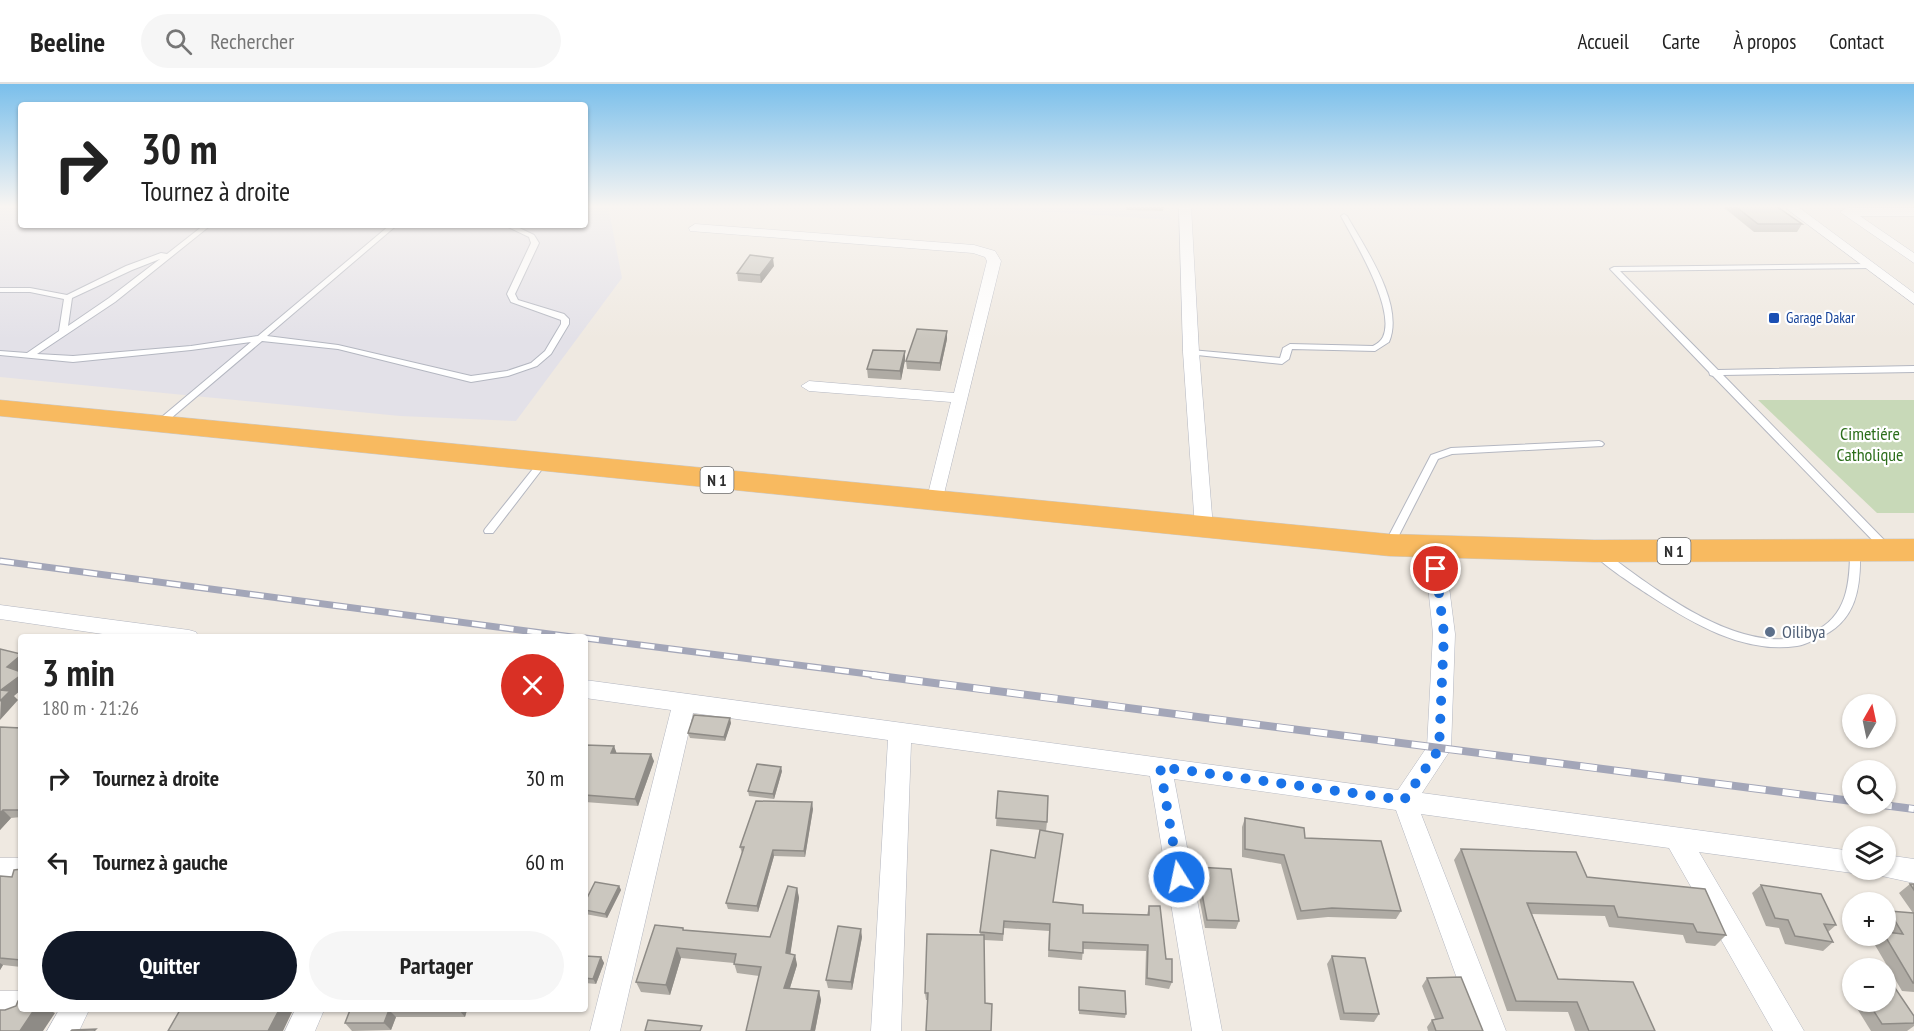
<!DOCTYPE html>
<html lang="fr">
<head>
<meta charset="utf-8">
<style>
  :root { --surface:#fff; --page:#f6f6f6; --text:#222; --muted:#767676; --line:#e0e0e0; --accent:#111827 }
  body { margin:0; font-family:"PT Sans Narrow",sans-serif; background:var(--page); color:var(--text); height:100vh; display:flex; flex-direction:column; font-size:22px; white-space:nowrap }
  * { box-sizing:border-box; margin:0 }
  p { font-size:20px; color:var(--muted) }
  .icon { flex:none; width:33px; height:33px; fill:none; stroke:currentColor; stroke-width:2; stroke-linecap:round; stroke-linejoin:round }
  .map { position:relative; flex:1; overflow:hidden }
  .drawer { position:absolute; left:18px; top:550px; width:570px; height:378px; display:flex; flex-direction:column; background:var(--surface); border-radius:6px; box-shadow:0 2px 4px #0004 }
  .drawer>* { flex:none }
  .banner { position:absolute; left:18px; top:18px; width:570px; height:126px; border-radius:6px; box-shadow:0 2px 4px #0004; background:#fff; color:var(--text); overflow:hidden }
  .needle { width:39px; rotate:9deg }
  .controls { position:absolute; left:1842px; top:610px; display:grid; gap:12px }
  .controls a { display:grid; place-items:center; width:54px; height:54px; border-radius:50%; background:var(--surface); box-shadow:0 2px 4px #0004; font-size:30px }
  .pin { position:absolute; display:grid; place-items:center; width:51px; height:51px; color:#fff; margin:-26px; border:3px solid #fff; border-radius:50%; box-shadow:0 2px 6px #0007 }
  .me { position:absolute; width:66px; margin:-33px; rotate:350deg; stroke-linejoin:round; filter:drop-shadow(0 0 4px #0008) }
  .turn { display:flex; align-items:center; gap:21px; height:126px; padding:0 24px; font-size:27px }
  .turn .icon { width:78px; height:78px; stroke-width:2.5 }
  .turn b { display:block; font-size:42px; line-height:51px }
  .round { display:grid; place-items:center; flex:none; width:63px; height:63px; border-radius:32px; background:var(--page) }
  .summary { display:flex; align-items:center; justify-content:space-between; height:102px; padding:0 24px }
  h1 { font-size:36px; font-weight:700; line-height:45px }
  .cta { display:flex; gap:12px; margin-top:auto; padding:12px 24px }
  .cta a { flex:1; height:69px; border-radius:36px; background:var(--accent); color:#fff; font-size:24px; font-weight:700; line-height:69px; text-align:center }
  .cta a+a { background:var(--page); color:var(--text) }
  ul { padding:0; list-style:none }
  li { display:flex; align-items:center; gap:18px; height:84px; padding:0 24px }
  li div { flex:1 }
  li b { display:block; font-size:22px }
  li em { font-style:normal }
  header { display:flex; align-items:center; gap:36px; box-sizing:border-box; height:84px; padding:0 30px; background:var(--surface); border-bottom:2px solid var(--line) }
  header strong { font-size:28px }
  nav { display:flex; gap:33px; margin-inline-start:auto; font-size:21px }
  .search { width:420px; height:54px; background:var(--page); display:flex; align-items:center; gap:15px; box-sizing:border-box; padding:0 21px; border-radius:33px; color:var(--muted); font-size:22px }
  .map>svg:first-child { display:block }
  .industrial { fill:#e3e1e8 }
  .cemetery { fill:#c8d9b8 }
  .lines { fill:none; stroke-linecap:round; stroke-linejoin:round }
  .service-casing { stroke:#b4b7c1; stroke-width:2 }
  .minor-casing { stroke:#b4b7c1; stroke-width:1 }
  .trunk-casing { stroke:#c9c9c9; stroke-width:1 }
  .service { fill:#fff; fill-rule:evenodd }
  .minor { fill:#fff; fill-rule:evenodd }
  .trunk { fill:#f8ba60; fill-rule:evenodd }
  .rail-far1-casing { stroke:#a3a6b8; stroke-width:7 }
  .rail-casing { stroke:#a3a6b8; stroke-width:8 }
  .rail-far1 { stroke:#fff; stroke-width:4.5; stroke-dasharray:14; stroke-linecap:butt }
  .rail { stroke:#fff; stroke-width:6; stroke-dasharray:17; stroke-linecap:butt }
  .wall { fill:#afaba4 }
  .shaded-wall { fill:#8e8b86 }
  .building { fill:#cbc7bf; stroke:#8e8b86; stroke-width:1.5 }
  .route { stroke:#1a73e8; stroke-width:10; stroke-dasharray:0 18 }
  .transit-dot { fill:#1a4fb4; stroke:#fff; stroke-width:2 }
  .service-dot { fill:#5c6f8a; stroke:#fff; stroke-width:2 }
  .labels { text-anchor:middle; stroke-width:4.5; stroke-linejoin:round; paint-order:stroke }
  .far-transit-label { font-size:15px; fill:#164399; stroke:#fff; text-anchor:start }
  .shield { fill:#fff; stroke:#6d6d6d; stroke-width:1.5 }
  .shield-label { font-size:16px; font-weight:bold; fill:#2e2e2e }
  .park-label { font-size:18px; fill:#2c6e1b; stroke:#fff }
  .service-label { font-size:18px; fill:#4e5e75; stroke:#fff; text-anchor:start }
</style>
</head>
<body>
<header>
<strong>Beeline</strong>
<div class="search"><svg class="icon" aria-label="search" viewBox="0 0 24 24"><circle cx="10" cy="10" r="6"/><path d="M15 15l6 6"/></svg>Rechercher</div>
<nav><a>Accueil</a><a>Carte</a><a>À propos</a><a>Contact</a></nav>
</header>
<div class="map">
<svg width="1914" height="947" viewBox="0 0 1914 947">
  <rect width="100%" height="100%" fill="#efe9e1"/>
  <g class="industrial">
    <polygon points="0,122 21,122 21,141 585,141 585,122 608,122 622,194 516,337 400,332 0,293"/>
    <polygon points="962,122 1170,122 1170,136"/>
  </g>
  <polygon class="cemetery" points="1758,316 1914,316 1914,429 1877,429"/>
  <g class="lines">
    <defs>
      <g id="service">
        <path d="M1344,130L1347,132C1365,164 1405,221 1389,258L1375,267L1292,265L1289,275L1282,280L1188,270L1187,268L1191,266L1280,274L1283,264L1290,260L1373,262C1377,260 1381,257 1383,253C1396,225 1355,158 1341,132Z"/>
        <path d="M204,141H211L115,218L37,270L73,272L191,262L258,252L390,141H397L267,252L338,261L471,292L507,287L531,279L545,267L561,240V236L511,218L507,210L531,159L529,153L504,141H513L534,151L539,159L515,210L518,216L564,230L569,235V240L551,270L537,282L508,292L471,298L338,265L262,257L163,341L160,342L155,339L157,337L251,258L191,266L73,278L0,271V267L27,269L59,247L64,215L30,208H0V204H30L67,211L126,182L161,169L167,170ZM160,175L109,214L68,242L72,214L132,186Z"/>
        <polygon points="1868,180 1872,182 1871,184 1620,187 1718,286 1914,282 1914,288 1723,291 1890,462 1891,464 1886,468 1882,466 1713,292 1710,291 1709,288 1610,185 1614,183"/>
        <polygon points="1599,357 1602,358 1604,360 1602,362 1452,370 1438,375 1393,463 1385,463 1384,461 1431,371 1451,364"/>
        <polygon points="543,375 546,376 548,378 546,380 493,449 485,449 484,447 485,445 540,376"/>
        <path d="M1855,462L1860,466C1861,503 1857,538 1818,554C1812,557 1804,561 1797,562C1743,570 1692,539 1649,511C1634,501 1605,483 1594,470L1595,467H1603C1654,504 1729,565 1796,554C1801,553 1807,550 1813,548C1847,533 1850,499 1850,466Z"/>
      </g>
      <g id="minor">
        <polygon points="1179,122 1191,122 1199,268 1213,444 1211,448 1197,448 1195,444 1183,268"/>
        <polygon points="1783,122 1797,122 1914,209 1914,220"/>
        <polygon points="1914,124 1914,132 1860,132 1914,169 1914,179 1840,128 1846,124"/>
        <polygon points="695,140 974,161 995,167 1001,177 941,422 935,424 926,418 951,318 809,307 801,302 809,297 954,309 987,177 985,173 973,169 690,147 689,144"/>
        <polygon points="1434,456 1441,458 1444,463 1455,550 1451,665 1422,709 1852,767 1852,786 1861,786 1852,789 1699,768 1804,947 1773,947 1669,764 1421,730 1506,947 1476,947 1396,726 1174,695 1222,947 1192,947 1150,692 911,659 901,947 871,947 888,656 693,629 620,947 590,947 671,626 585,614 585,596 1398,706 1427,663 1433,550 1424,463 1427,458"/>
        <polygon points="0,521 189,546 196,548 199,554 130,554 0,535"/>
        <polygon points="1886,771 1914,775 1914,799 1877,791 1875,786 1886,786"/>
        <rect x="0" y="774" width="21" height="24"/>
        <polygon points="0,907 21,907 21,926 33,926 31,931 21,935 0,935"/>
        <polygon points="59,926 89,926 79,947 47,947"/>
        <polygon points="295,926 324,926 315,947 285,947"/>
      </g>
      <polygon id="trunk" points="0,316 1389,450 1594,456 1914,455 1914,477 1594,478 1389,472 0,332"/>
    </defs>
    <use href="#service" class="service-casing"/>
    <use href="#minor" class="minor-casing"/>
    <use href="#trunk" class="trunk-casing"/>
    <use href="#service" class="service"/>
    <use href="#minor" class="minor"/>
    <use href="#trunk" class="trunk"/>
    <defs>
      <g id="rail-far1">
        <polyline points="0,477 580,554"/>
        <polyline points="585,554 884,592"/>
      </g>
      <g id="rail">
        <polyline points="872,591 1852,717"/>
        <polyline points="1875,720 1914,725"/>
      </g>
    </defs>
    <use href="#rail-far1" class="rail-far1-casing"/>
    <use href="#rail" class="rail-casing"/>
    <use href="#rail-far1" class="rail-far1"/>
    <use href="#rail" class="rail"/>
  </g>
  <g class="wall">
    <polygon points="1126,122 1164,122 1163,127 1126,126"/>
    <polygon points="1722,122 1776,122 1802,140 1797,148 1754,148"/>
    <polygon points="774,182 761,199 738,197 737,189"/>
    <polygon points="947,255 940,287 907,285 906,277"/>
    <polygon points="905,276 901,296 868,294 867,285"/>
    <polygon points="731,639 725,657 690,654 688,649"/>
    <polygon points="0,643 21,644 21,733 11,734 0,746"/>
    <polygon points="585,661 614,662 616,669 654,677 638,722 585,718"/>
    <polygon points="782,687 774,715 749,712 748,707"/>
    <polygon points="998,707 1047,738 1046,747 1053,818 1083,829 1147,831 1149,822 1166,875 1172,898 1169,905 1145,901 1146,867 1083,865 1082,876 1048,873 1049,847 1004,844 1003,857 984,856 928,916 926,916 925,909 980,851 991,766 1035,774 1040,746 996,742"/>
    <polygon points="813,725 805,773 774,772 758,828 728,825 726,819 742,769 740,763"/>
    <polygon points="1245,734 1305,754 1401,827 1396,835 1328,833 1297,836 1281,780 1242,773 1242,743"/>
    <polygon points="1461,765 1587,793 1726,851 1715,862 1686,859 1683,851 1609,843 1605,832 1532,830 1558,895 1655,947 1575,947 1568,928 1507,927 1454,776"/>
    <polygon points="1197,783 1239,837 1236,845 1205,844 1195,792"/>
    <polygon points="21,785 21,883 3,881 0,886 0,792 12,793"/>
    <polygon points="1910,800 1914,800 1914,908 1902,907 1872,856 1878,852 1886,852 1887,848 1886,846 1886,830 1889,827 1913,829 1899,809"/>
    <polygon points="1761,801 1836,841 1828,848 1833,858 1823,867 1785,860 1779,844 1766,842 1752,809"/>
    <polygon points="619,802 621,806 607,834 585,830 585,818"/>
    <polygon points="788,802 797,804 799,814 790,870 795,871 797,881 790,904 819,907 821,916 815,947 746,947 759,892 737,889 734,879 681,874 670,911 641,908 636,898 655,841 683,844 684,846 770,853"/>
    <polygon points="862,853 852,906 828,904 826,896"/>
    <polygon points="585,872 601,873 604,879 596,900 585,899"/>
    <polygon points="1332,872 1379,930 1374,938 1340,936 1327,880"/>
    <polygon points="1427,894 1483,947 1428,947 1427,943 1432,936 1435,935 1422,902"/>
    <polygon points="1852,900 1852,918 1845,906"/>
    <polygon points="1079,903 1126,930 1125,934 1079,930"/>
    <polygon points="1853,918 1886,918 1914,932 1914,942 1907,947 1871,947"/>
    <polygon points="350,926 467,926 465,933 396,933 391,946 352,947 345,939"/>
  </g>
  <g class="shaded-wall">
    <polygon points="773,174 774,182 761,199 760,191"/>
    <polygon points="947,247 947,255 940,287 940,279"/>
    <polygon points="905,267 905,276 901,296 900,287"/>
    <polygon points="21,571 21,587 15,592 7,583"/>
    <polygon points="21,591 21,606 14,612 18,616 0,636 1,606"/>
    <polygon points="730,634 731,639 725,657 724,653"/>
    <polygon points="614,662 617,670 611,669"/>
    <polygon points="651,670 654,677 638,722 635,715"/>
    <polygon points="781,683 782,687 774,715 773,710"/>
    <polygon points="812,718 813,725 805,773 804,767"/>
    <polygon points="3,726 11,734 0,746 0,729"/>
    <polygon points="773,766 774,772 758,828 757,822"/>
    <polygon points="619,802 621,806 607,834 605,830"/>
    <polygon points="797,804 799,814 789,879 786,869"/>
    <polygon points="861,845 862,853 852,906 851,898"/>
    <polygon points="677,864 681,874 670,911 666,901"/>
    <polygon points="795,871 797,881 787,913 784,904"/>
    <polygon points="601,873 604,879 596,900 593,895"/>
    <polygon points="0,879 3,881 0,886"/>
    <polygon points="819,907 821,916 815,947 811,947"/>
    <polygon points="34,926 49,926 55,929 43,947 20,947"/>
    <polygon points="279,926 293,926 283,947 268,947"/>
    <polygon points="389,926 396,933 391,946 384,939"/>
    <polygon points="459,926 467,926 465,933"/>
  </g>
  <g class="building">
    <polygon points="1735,122 1776,122 1802,140 1758,140"/>
    <polygon points="750,171 773,174 760,191 737,189"/>
    <polygon points="917,245 947,247 940,279 906,277"/>
    <polygon points="873,266 905,267 900,287 867,285"/>
    <polygon points="0,565 21,570 21,571 7,583 21,588 21,591 1,606 10,607 0,617"/>
    <polygon points="694,631 730,634 724,653 688,649"/>
    <polygon points="0,643 21,644 21,726 3,726 0,729"/>
    <polygon points="585,661 614,662 611,669 651,670 635,715 585,711"/>
    <polygon points="757,680 781,683 773,710 748,707"/>
    <polygon points="998,707 1048,712 1047,738 996,734"/>
    <polygon points="756,717 812,718 804,767 773,766 757,822 726,819 744,763 740,763"/>
    <polygon points="1245,734 1304,744 1305,754 1381,757 1401,827 1332,824 1301,827 1284,771 1245,765"/>
    <polygon points="1040,746 1063,750 1053,818 1083,821 1083,829 1149,831 1149,822 1160,822 1166,875 1172,875 1172,898 1147,894 1148,861 1083,858 1083,869 1049,866 1050,840 1004,837 1003,850 980,848 991,766 1035,774"/>
    <polygon points="1461,765 1576,768 1587,793 1705,805 1726,851 1697,848 1693,840 1618,833 1614,822 1527,819 1558,895 1633,898 1655,947 1589,947 1577,918 1516,917"/>
    <polygon points="1197,783 1231,785 1239,837 1207,836"/>
    <polygon points="21,785 21,814 20,816 21,816 21,876 0,874 0,792 12,793 14,786"/>
    <polygon points="595,798 619,802 605,830 585,826 585,818"/>
    <polygon points="1910,800 1914,800 1914,806"/>
    <polygon points="1761,801 1821,810 1836,841 1824,840 1833,858 1795,852 1788,836 1775,834"/>
    <polygon points="788,802 797,804 786,869 795,871 784,904 819,907 811,947 746,947 761,883 734,880 736,870 677,864 666,901 636,898 655,841 683,844 683,846 770,853"/>
    <polygon points="1889,827 1914,829 1914,899 1913,899 1885,852 1886,848 1903,850"/>
    <polygon points="838,842 861,845 851,898 826,896"/>
    <polygon points="927,850 984,851 985,919 992,920 991,947 926,947 928,909 925,909"/>
    <polygon points="585,872 601,873 593,895 585,894"/>
    <polygon points="1332,872 1365,874 1379,930 1344,929"/>
    <polygon points="1461,893 1483,947 1436,947 1432,936 1443,934 1427,894"/>
    <polygon points="1886,898 1891,898 1914,932 1914,939 1882,940 1868,918 1886,918"/>
    <polygon points="1079,903 1125,907 1126,930 1079,926"/>
    <polygon points="18,917 21,917 21,926 34,926 20,947 0,947 0,926 5,926 16,922"/>
    <polygon points="180,926 279,926 268,947 168,947"/>
    <polygon points="350,926 389,926 384,939 345,939"/>
    <polygon points="648,936 702,942 700,947 645,947"/>
    <polygon points="96,945 94,947 71,947 72,946"/>
  </g>
  <linearGradient id="sky" x2="0" y2="1"><stop stop-color="#7abfeb"/><stop offset="0.48" stop-color="#f8f5f2"/><stop offset="1" stop-color="#f8f5f2" stop-opacity="0"/></linearGradient>
  <rect width="1914" height="255" fill="url(#sky)"/>
  <g class="lines">
    <polyline class="route" points="1179,793 1160,683 1404,716 1439,665 1444,550 1436,485"/>
  </g>
  <rect class="transit-dot" x="1768" y="228" width="12" height="12" rx="3"/>
  <circle class="service-dot" cx="1770" cy="548" r="6"/>
  <g class="labels">
    <g class="far-transit-label">
      <text x="1786" y="239">Garage Dakar</text>
    </g>
    <g class="shield">
      <rect x="700.5" y="383" width="33" height="26" rx="4.5"/>
      <rect x="1657.5" y="454" width="33" height="26" rx="4.5"/>
    </g>
    <g class="shield-label">
      <text x="717" y="402">N 1</text>
      <text x="1674" y="473">N 1</text>
    </g>
    <g class="park-label">
      <text x="1870" y="356">Cimetiére<tspan x="1870" dy="21">Catholique</tspan></text>
    </g>
    <g class="service-label">
      <text x="1782" y="554">Oilibya</text>
    </g>
  </g>
</svg>
<div class="controls">
<a><svg class="needle" viewBox="-14 -14 28 28"><path d="M0-13l5 13h-10z" fill="#e53935"/><path d="M0 13l5-13h-10z" fill="#767676"/></svg></a>
<a><svg class="icon" aria-label="search" viewBox="0 0 24 24"><circle cx="10" cy="10" r="6"/><path d="M15 15l6 6"/></svg></a>
<a><svg class="icon" aria-label="layers" viewBox="0 0 24 24"><path d="M12 4l9 5-9 5-9-5zM3 14l9 5 9-5"/></svg></a>
<a>+</a>
<a>−</a>
</div>
<div class="pin" style="left:1436px;top:485px;background:#d93025"><svg class="icon" aria-label="arrive" viewBox="0 0 24 24"><path d="M6 21V4h12l-3 4 3 4H6"/></svg></div>
<svg class="me" style="left:1179px;top:793px" viewBox="-20 -20 40 40"><circle r="17" fill="#1a73e8" stroke="#fff" stroke-width="3"/><path d="M0-11L8 9 0 5-8 9z" fill="#fff"/></svg>
<div class="banner">
<div class="turn"><svg class="icon" aria-label="right" viewBox="0 0 24 24"><path d="M7 20v-9h11M14 6l5 5-5 5"/></svg><div><b>30 m</b>Tournez à droite</div></div>
</div>
<section class="drawer">
<div class="summary"><div><h1>3 min</h1><p>180 m · 21:26</p></div><a class="round" style="background:#d93025;color:#fff"><svg class="icon" aria-label="close" viewBox="0 0 24 24"><path d="M6 6l12 12M18 6L6 18"/></svg></a></div>
<ul>
<li><svg class="icon" aria-label="right" viewBox="0 0 24 24"><path d="M7 20v-9h11M14 6l5 5-5 5"/></svg><div><b>Tournez à droite</b></div><em>30 m</em></li>
<li><svg class="icon" aria-label="left" viewBox="0 0 24 24"><path d="M17 20v-9H6M10 6l-5 5 5 5"/></svg><div><b>Tournez à gauche</b></div><em>60 m</em></li>
</ul>
<div class="cta"><a>Quitter</a><a>Partager</a></div>
</section>
</div>
</body>
</html>
